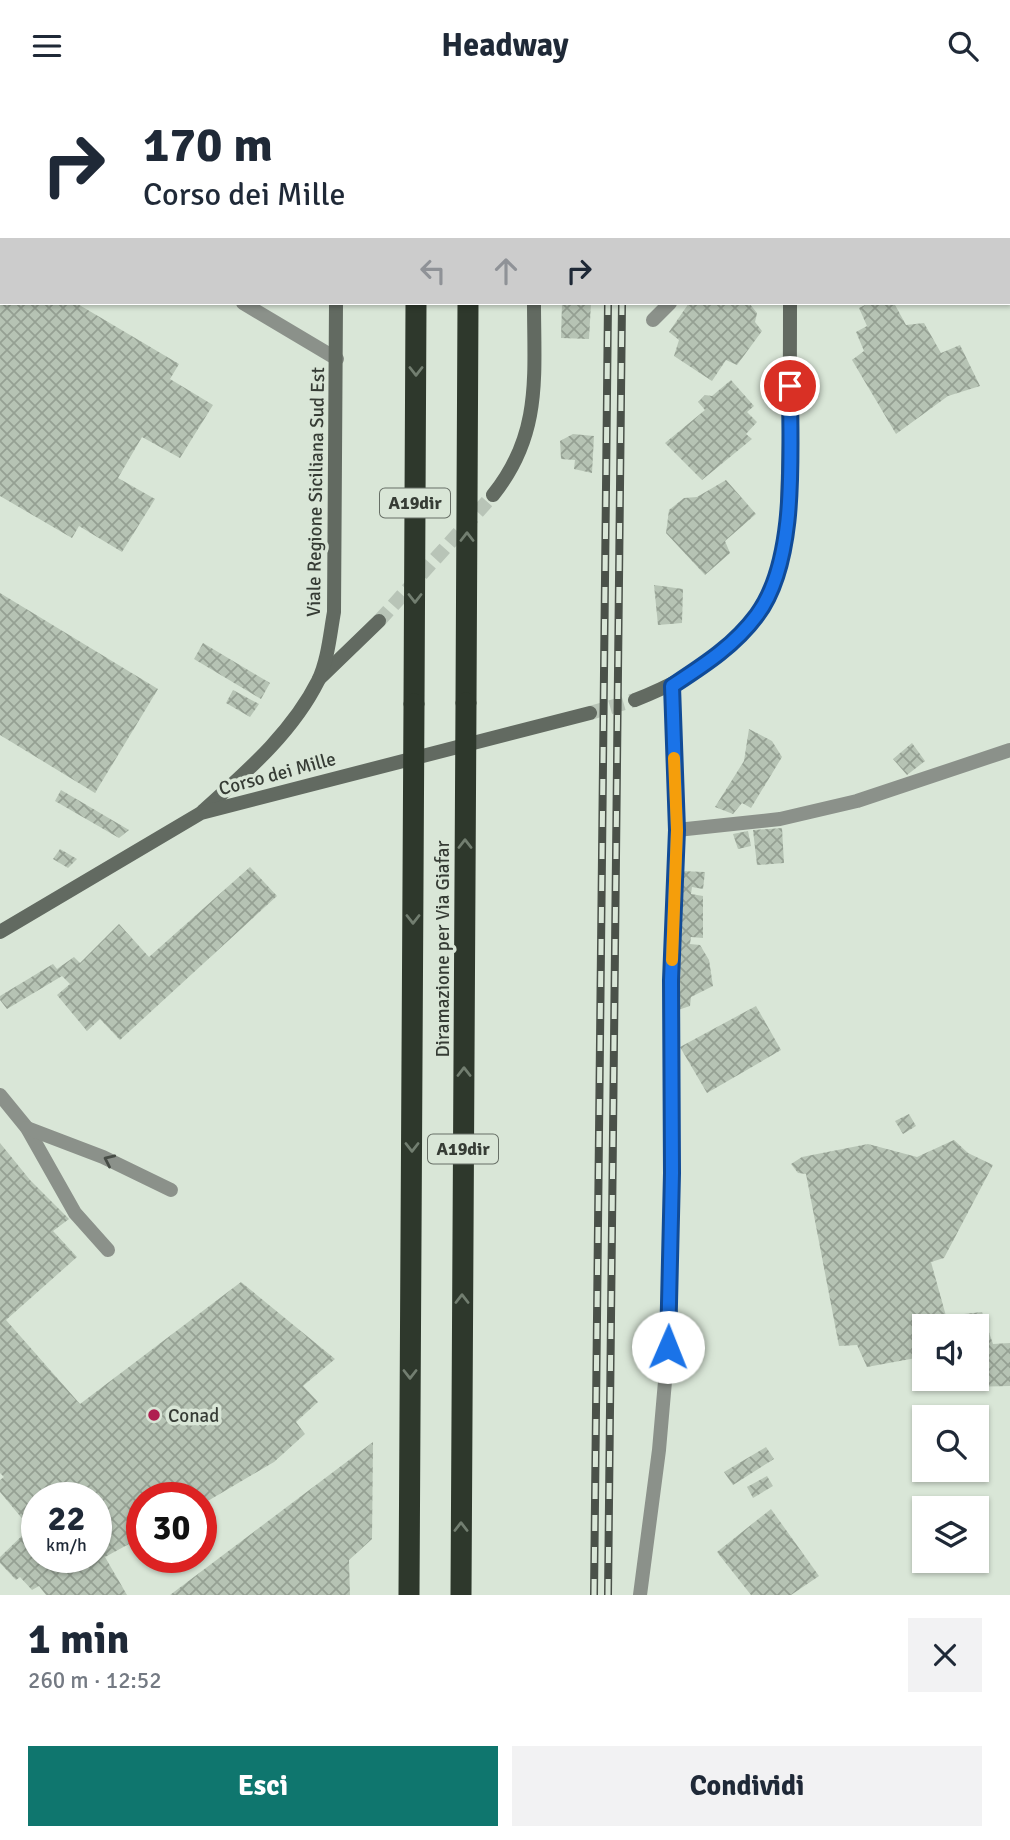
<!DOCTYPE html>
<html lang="it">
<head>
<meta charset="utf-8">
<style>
  :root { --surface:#fff; --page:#f2f2f3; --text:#1f2937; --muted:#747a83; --accent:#0f766e }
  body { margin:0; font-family:Signika,sans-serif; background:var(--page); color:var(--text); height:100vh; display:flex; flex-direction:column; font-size:26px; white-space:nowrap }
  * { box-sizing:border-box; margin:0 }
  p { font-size:23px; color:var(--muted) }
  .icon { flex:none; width:38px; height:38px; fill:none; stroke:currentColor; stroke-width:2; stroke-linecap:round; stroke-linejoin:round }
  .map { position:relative; height:1504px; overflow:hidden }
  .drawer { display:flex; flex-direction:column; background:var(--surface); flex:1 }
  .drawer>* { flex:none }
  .hud { position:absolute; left:0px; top:0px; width:1012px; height:214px; box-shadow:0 2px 5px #0004; background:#fff; color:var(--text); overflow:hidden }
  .controls { position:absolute; left:912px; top:1223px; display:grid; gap:14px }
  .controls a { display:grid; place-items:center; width:77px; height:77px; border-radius:0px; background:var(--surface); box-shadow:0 2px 5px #0004; font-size:35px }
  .speed { position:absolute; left:21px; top:1391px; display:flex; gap:14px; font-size:35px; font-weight:700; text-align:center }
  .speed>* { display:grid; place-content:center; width:91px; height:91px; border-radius:50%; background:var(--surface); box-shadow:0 2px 5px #0004; line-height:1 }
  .speed small { font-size:18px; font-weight:400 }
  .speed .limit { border:10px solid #d22; background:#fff; color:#111 }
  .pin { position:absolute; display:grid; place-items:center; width:60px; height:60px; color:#fff; margin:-30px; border:4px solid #fff; border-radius:50%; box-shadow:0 2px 7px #0007 }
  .me { position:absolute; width:77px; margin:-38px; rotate:1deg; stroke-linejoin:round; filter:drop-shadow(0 0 5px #0008) }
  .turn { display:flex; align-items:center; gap:24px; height:147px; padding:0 28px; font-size:32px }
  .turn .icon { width:91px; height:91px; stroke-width:2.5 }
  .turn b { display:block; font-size:49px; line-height:60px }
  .lanes { display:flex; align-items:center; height:66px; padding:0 28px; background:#0003; justify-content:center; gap:35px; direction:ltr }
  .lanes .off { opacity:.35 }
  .round { display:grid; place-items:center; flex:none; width:74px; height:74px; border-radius:0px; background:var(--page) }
  .headline { display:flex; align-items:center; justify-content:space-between; height:119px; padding:0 28px }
  h1 { font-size:42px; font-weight:800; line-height:52px }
  .cta { display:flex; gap:14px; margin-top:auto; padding:14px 28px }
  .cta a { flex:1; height:80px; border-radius:0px; background:var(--accent); color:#fff; font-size:28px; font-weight:800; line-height:80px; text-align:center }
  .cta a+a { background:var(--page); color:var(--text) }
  header { display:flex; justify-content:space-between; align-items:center; height:91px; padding:0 28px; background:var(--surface); font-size:32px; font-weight:800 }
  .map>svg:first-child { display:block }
  .building { fill:url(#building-cross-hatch); fill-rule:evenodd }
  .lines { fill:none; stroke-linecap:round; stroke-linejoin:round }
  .secondary-tunnel { stroke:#b8c4b7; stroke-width:14; stroke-dasharray:14 7; stroke-linecap:butt }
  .lane { stroke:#8b918a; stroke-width:14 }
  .street { stroke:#8b918a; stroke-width:14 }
  .secondary { stroke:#626a61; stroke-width:14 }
  .highway { stroke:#2e382c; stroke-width:21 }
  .rail-casing { stroke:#4a5149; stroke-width:8 }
  .rail { stroke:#d9e6d7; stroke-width:5; stroke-dasharray:16; stroke-linecap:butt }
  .highway-bridge { stroke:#2e382c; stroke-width:21 }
  .oneway { stroke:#727e70 }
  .oneway2 { stroke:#474d46 }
  .route-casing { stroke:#114b97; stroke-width:18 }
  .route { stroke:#1a73e8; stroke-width:12 }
  .slow { stroke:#f59e0b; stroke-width:12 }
  .poi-dot { fill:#af1e50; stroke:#d9e6d7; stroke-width:2.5 }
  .labels { text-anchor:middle; stroke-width:7; stroke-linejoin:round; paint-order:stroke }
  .shield { fill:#d9e6d7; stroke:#676f66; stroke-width:2 }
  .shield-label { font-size:18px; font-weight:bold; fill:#363c35 }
  .street-label { font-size:19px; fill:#363c35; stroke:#d9e6d7 }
  .poi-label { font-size:19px; fill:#363c35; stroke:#d9e6d7; text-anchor:start }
</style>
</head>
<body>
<header><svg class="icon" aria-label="menu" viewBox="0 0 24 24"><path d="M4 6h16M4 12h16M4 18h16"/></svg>Headway<svg class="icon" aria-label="search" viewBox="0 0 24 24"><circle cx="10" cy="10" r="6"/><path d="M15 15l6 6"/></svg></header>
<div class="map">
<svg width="1010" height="1504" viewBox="0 0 1010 1504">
  <defs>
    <pattern id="building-cross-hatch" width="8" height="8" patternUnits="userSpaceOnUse" patternTransform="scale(1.75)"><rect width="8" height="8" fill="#b6c3b4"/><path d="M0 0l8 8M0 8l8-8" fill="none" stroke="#95a093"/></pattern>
  </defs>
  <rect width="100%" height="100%" fill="#d9e6d7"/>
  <g class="building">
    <polygon points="0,212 76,212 179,273 170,288 213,314 180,367 142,346 118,387 155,408 122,461 79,435 72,447 0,405"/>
    <polygon points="562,212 591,212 589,248 561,247"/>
    <polygon points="689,212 749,212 757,222 755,231 762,240 737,274 726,269 712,290 674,265 679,249 669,241"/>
    <polygon points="869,212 894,212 906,234 924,232 941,262 960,254 980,295 948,305 896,343 852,269 864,260 856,241 867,235 859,217"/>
    <polygon points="731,289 754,315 747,321 757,331 746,343 752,348 702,389 665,352 705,319 698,311 705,304 712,305"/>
    <polygon points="573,343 594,345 592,382 574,378 575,369 561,368 560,350"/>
    <polygon points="726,389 756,423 725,450 730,462 705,484 666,442 669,419 684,407 697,406"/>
    <polygon points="654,494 683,498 682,532 658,534"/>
    <polygon points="0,502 158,598 95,702 0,644"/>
    <polygon points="203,552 270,592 261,608 194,568"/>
    <polygon points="233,599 259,613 250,626 226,612"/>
    <polygon points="749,638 772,650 782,666 751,717 742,712 733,723 715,716 744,670"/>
    <polygon points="912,652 925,670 907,684 893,668"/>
    <polygon points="61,699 129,739 119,747 55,710"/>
    <polygon points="782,737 784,772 757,774 753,739"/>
    <polygon points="748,740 751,755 738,758 733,743"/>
    <polygon points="60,758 77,768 68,777 53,768"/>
    <polygon points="250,776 277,805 120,949 100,928 87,940 57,904 70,893 62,885 7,918 0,909 0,905 53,873 57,878 74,866 80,872 119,833 149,866"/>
    <polygon points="680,780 705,781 703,798 692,796 691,803 703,805 703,847 691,846 690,853 700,854 709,869 713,895 691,906 690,915 678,919"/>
    <polygon points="756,915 781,959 707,1002 680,956"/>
    <polygon points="909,1023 916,1035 903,1043 895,1030"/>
    <path d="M954,1049L968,1062L993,1074L944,1167L931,1171L946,1225L982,1221L993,1253L1010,1252V1295L924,1297L916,1267L867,1276L857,1254L839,1255L806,1083L798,1082L791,1073L802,1066L868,1053L917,1066ZM924,1236H976V1288H924Z"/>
    <path d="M0,1052L30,1089L69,1128L53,1140L77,1166L6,1229L80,1313L241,1191L335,1268L303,1295L318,1311L296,1331L305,1343L274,1371L201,1414V1407H142V1446L105,1466L127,1504H46L39,1495L32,1499L20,1486L16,1489L0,1472V1466L30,1437L0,1401V1389L4,1386L0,1382ZM37,1407H96V1466H37Z"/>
    <polygon points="373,1351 372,1448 349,1469 350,1504 170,1504"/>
    <polygon points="766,1356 774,1368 733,1394 724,1381"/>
    <polygon points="767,1385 773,1395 753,1407 747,1396"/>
    <polygon points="771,1418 819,1485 791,1504 751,1504 717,1461"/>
  </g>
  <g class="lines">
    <g class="secondary-tunnel">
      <polyline points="379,530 493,404"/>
      <polyline points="590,622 635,609"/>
    </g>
    <g class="lane">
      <polyline points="0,1004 27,1037 75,1122 108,1159"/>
      <polyline points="27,1037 103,1066 171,1099"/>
    </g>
    <g class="street">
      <polyline points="0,62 2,63"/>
      <polyline points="243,212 337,268"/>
      <polyline points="653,229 670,212"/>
      <polyline points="677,739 780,728 857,710 1010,659"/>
      <polyline points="640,1504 659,1359 668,1256 672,1082 671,889 677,739 672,595"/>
    </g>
    <g class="secondary">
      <polyline points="334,0 334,2"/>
      <polyline points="536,2 536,0"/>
      <polyline points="923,2 926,0"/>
      <path d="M493,404C542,343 534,285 534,212"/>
      <polyline points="319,588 379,530"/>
      <path d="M635,609C694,586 758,547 778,483C788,452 787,415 788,382C790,326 790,269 790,212"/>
      <path d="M203,720C245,682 292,642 318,590C328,569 330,543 334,521L336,212"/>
      <polyline points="0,841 201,722 590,622"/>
    </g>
    <g class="highway">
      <polyline points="417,2 417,0"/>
      <polyline points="469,2 469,0"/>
      <polyline points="466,612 468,212"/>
      <polyline points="414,613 416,212"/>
    </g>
    <defs>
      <g id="rail">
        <polyline points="610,2 610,0"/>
        <polyline points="624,2 624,0"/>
        <polyline points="594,1504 608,212"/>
        <polyline points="608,1504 622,212"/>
      </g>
    </defs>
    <use href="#rail" class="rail-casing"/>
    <use href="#rail" class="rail"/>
    <g class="highway-bridge">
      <polyline points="409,1504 414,613"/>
      <polyline points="461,1504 466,612"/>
    </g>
  </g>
  <defs><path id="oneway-chevron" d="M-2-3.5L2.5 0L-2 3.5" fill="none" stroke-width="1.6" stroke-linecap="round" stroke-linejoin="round" transform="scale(1.75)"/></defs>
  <g class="oneway">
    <use href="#oneway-chevron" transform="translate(416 280) rotate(90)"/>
    <use href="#oneway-chevron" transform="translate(467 446) rotate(-90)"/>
    <use href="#oneway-chevron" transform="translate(415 507) rotate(90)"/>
    <use href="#oneway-chevron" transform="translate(465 753) rotate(-90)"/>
    <use href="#oneway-chevron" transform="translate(413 828) rotate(90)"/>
    <use href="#oneway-chevron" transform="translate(464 981) rotate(-90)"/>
    <use href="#oneway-chevron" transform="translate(412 1056) rotate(90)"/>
    <use href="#oneway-chevron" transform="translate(462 1208) rotate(-90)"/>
    <use href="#oneway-chevron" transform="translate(410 1283) rotate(90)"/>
    <use href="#oneway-chevron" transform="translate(461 1436) rotate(-90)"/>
  </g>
  <use class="oneway2" href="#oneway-chevron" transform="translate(109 1069) rotate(-155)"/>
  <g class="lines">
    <defs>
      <path id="route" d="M668,1256L672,1082L671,889L677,739L672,595C704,574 734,555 757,524C798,469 790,362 790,295"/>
    </defs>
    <use href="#route" class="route-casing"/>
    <use href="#route" class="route"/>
    <polyline class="slow" points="672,869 677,739 674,667"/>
  </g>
  <circle class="poi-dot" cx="154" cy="1324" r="7"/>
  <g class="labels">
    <g class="shield">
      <rect x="380" y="397.5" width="70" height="29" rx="5"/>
      <rect x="428" y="1043.5" width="70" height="29" rx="5"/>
    </g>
    <g class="shield-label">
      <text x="415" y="418">A19dir</text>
      <text x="463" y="1064">A19dir</text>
    </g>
    <g class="street-label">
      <text transform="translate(315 401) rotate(-89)" y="7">Viale Regione Siciliana Sud Est</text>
      <text transform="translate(277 682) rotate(-15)" y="7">Corso dei Mille</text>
      <text transform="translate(442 858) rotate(-90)" y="7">Diramazione per Via Giafar</text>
    </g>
    <g class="poi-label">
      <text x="168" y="1331">Conad</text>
    </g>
  </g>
</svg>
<div class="controls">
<a><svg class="icon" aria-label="sound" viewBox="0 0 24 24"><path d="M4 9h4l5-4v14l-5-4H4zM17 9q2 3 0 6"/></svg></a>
<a><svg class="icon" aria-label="search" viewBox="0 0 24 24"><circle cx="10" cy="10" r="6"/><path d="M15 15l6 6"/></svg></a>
<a><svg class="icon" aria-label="layers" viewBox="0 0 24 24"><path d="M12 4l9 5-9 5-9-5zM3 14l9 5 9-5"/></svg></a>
</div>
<div class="speed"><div>22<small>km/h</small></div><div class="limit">30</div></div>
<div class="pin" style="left:790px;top:295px;background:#d93025"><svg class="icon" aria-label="arrive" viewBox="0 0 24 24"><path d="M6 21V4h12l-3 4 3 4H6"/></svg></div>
<svg class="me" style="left:668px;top:1256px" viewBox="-20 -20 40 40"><circle r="19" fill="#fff"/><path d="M0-13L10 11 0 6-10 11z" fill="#1a73e8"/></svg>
<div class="hud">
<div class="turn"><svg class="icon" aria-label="right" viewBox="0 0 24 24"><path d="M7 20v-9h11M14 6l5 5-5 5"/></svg><div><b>170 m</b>Corso dei Mille</div></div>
<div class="lanes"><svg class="icon off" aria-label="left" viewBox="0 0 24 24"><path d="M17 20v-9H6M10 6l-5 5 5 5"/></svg><svg class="icon off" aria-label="ahead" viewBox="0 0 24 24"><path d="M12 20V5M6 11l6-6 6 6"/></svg><svg class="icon" aria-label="right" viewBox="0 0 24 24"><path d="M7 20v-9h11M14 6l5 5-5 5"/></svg></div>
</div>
</div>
<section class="drawer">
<div class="headline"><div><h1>1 min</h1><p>260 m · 12:52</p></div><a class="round"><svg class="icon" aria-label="close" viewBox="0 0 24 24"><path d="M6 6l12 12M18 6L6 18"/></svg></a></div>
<div class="cta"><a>Esci</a><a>Condividi</a></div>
</section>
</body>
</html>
